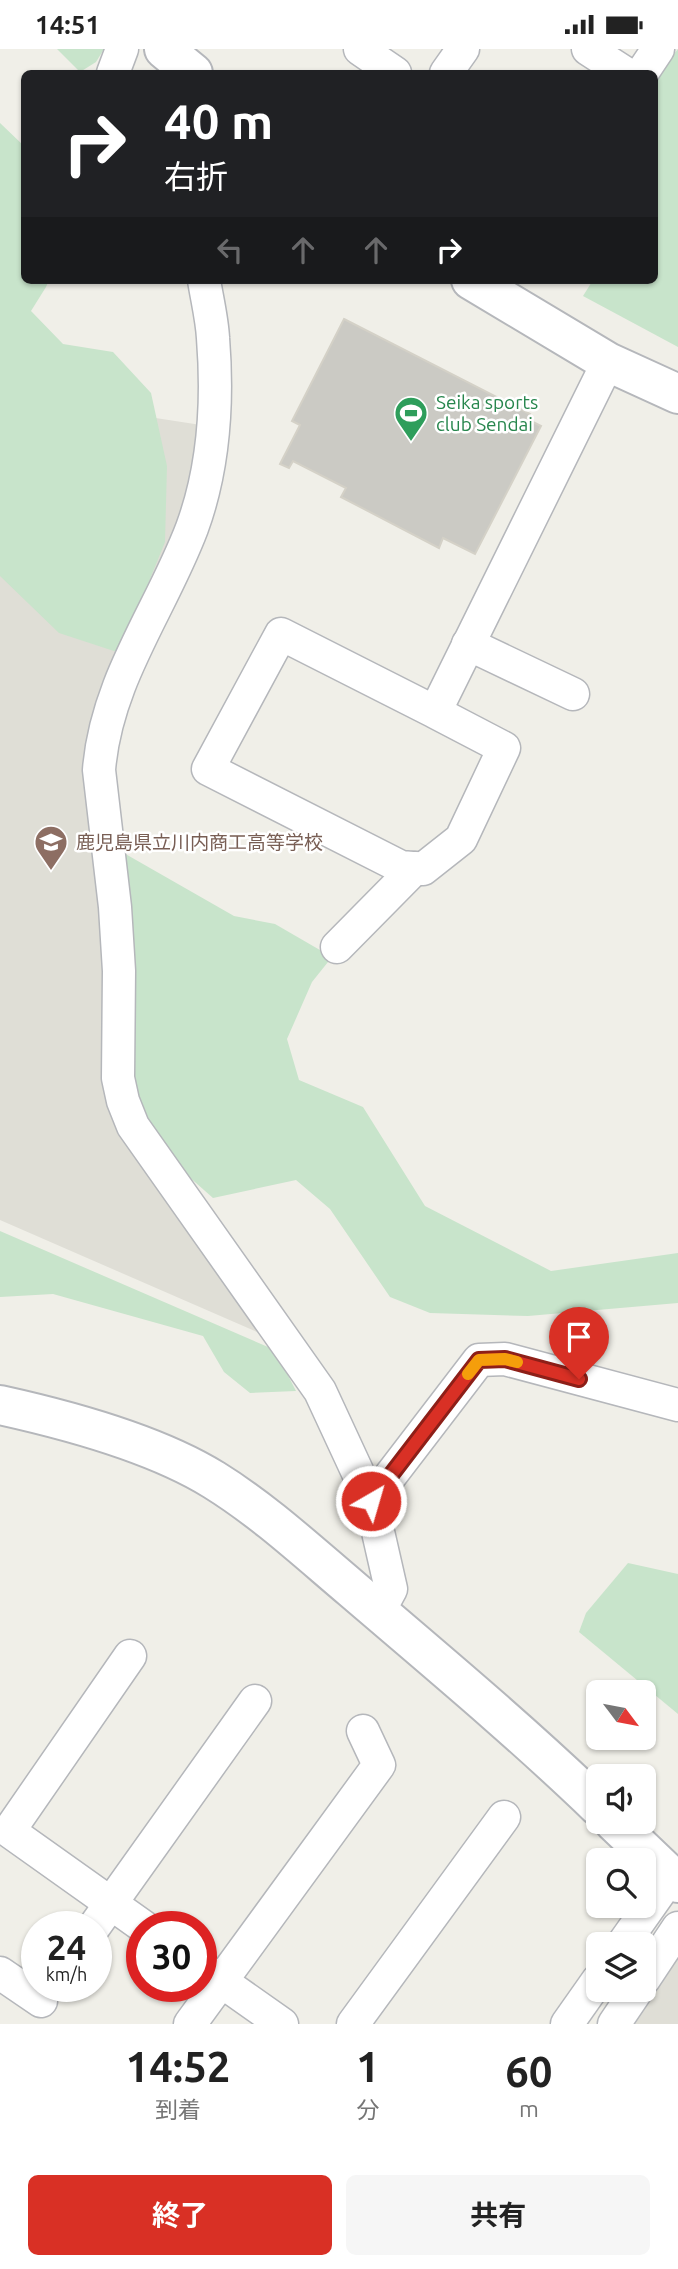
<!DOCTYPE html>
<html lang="ja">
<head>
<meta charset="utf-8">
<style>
  :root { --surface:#fff; --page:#f6f6f6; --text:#222; --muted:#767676; --accent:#d93025 }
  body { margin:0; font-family:Ubuntu,"Noto Sans JP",sans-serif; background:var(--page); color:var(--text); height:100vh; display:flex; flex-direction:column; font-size:26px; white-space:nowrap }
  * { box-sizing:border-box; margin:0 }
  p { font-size:23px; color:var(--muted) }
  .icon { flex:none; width:38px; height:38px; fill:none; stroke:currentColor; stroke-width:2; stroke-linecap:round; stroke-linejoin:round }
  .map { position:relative; height:1975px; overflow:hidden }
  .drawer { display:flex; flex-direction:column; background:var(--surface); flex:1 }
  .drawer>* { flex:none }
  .banner { position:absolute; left:21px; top:21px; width:637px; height:214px; border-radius:10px; box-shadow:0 2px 5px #0004; background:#202124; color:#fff; overflow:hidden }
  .needle { width:46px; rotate:122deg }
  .tools { position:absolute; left:586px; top:1631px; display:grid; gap:14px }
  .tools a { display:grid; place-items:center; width:70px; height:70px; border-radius:10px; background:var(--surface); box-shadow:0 2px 5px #0004; font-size:35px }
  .speed { position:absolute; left:21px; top:1862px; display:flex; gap:14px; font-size:35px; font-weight:700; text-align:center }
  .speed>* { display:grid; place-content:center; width:91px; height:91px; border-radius:50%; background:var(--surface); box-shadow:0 2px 5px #0004; line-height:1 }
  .speed small { font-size:18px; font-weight:400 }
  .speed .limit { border:10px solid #d22; background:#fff; color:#111 }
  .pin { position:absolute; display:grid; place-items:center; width:60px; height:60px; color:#fff; margin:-72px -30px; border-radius:50% 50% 50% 0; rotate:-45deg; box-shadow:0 0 7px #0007 }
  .pin .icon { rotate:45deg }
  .me { position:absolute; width:77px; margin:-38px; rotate:38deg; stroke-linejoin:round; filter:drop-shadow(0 0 5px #0008) }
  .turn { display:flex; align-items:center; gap:24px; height:147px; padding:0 28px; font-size:32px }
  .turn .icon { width:91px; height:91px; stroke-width:2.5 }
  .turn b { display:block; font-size:49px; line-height:60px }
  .lanes { display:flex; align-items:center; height:66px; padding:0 28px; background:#0003; justify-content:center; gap:35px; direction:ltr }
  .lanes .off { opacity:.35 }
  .eta { display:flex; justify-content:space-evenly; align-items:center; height:119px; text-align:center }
  .eta b { font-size:42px; font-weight:700; line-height:49px }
  .primary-button { display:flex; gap:14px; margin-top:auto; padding:14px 28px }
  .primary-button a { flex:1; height:80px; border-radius:10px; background:var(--accent); color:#fff; font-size:28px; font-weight:700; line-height:80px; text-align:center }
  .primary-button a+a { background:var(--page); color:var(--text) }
  .status { display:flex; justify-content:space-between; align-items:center; height:49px; padding:0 35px; background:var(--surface); direction:ltr }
  .status svg { height:19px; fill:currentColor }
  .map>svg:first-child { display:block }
  .education { fill:#dfded6 }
  .green { fill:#c8e4cb }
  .building { fill:#cbcac4; stroke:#d4d1c7; stroke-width:2 }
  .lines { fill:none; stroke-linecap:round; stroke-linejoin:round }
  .minor-casing { stroke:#b5b7bb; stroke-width:35 }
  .tertiary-casing { stroke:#b5b7bb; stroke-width:42 }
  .minor { stroke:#fff; stroke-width:32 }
  .tertiary { stroke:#fff; stroke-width:38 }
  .route-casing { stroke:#8d1f18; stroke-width:18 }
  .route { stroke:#d93025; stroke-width:12 }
  .slow { stroke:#f59e0b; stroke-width:12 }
  .labels { text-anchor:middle; stroke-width:5; stroke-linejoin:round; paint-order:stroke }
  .leisure-label { font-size:19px; fill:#27864d; stroke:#fff; text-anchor:start }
  .education-label { font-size:19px; fill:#785e54; stroke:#fff; text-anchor:start }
</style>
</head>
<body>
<div class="status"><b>14:51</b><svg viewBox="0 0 49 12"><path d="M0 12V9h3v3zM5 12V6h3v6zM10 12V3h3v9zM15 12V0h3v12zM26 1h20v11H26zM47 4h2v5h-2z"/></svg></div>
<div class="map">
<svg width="678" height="1975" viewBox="0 0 678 1975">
  <rect width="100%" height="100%" fill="#f0efe8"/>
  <g class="education">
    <polygon points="0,345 201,376 195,434 110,630 110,1024 273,1290 0,1171"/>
    <polygon points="678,1903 678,1975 631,1975"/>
  </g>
  <g class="green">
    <polygon points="57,0 104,0 96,13 80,23"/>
    <polygon points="678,0 678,298 583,247 593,231 654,231 655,29"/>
    <polygon points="0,74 24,97 24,231 49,231 46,238 31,262 63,295 113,303 151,344 167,417 165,493 120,604 59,584 0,527"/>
    <polygon points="122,803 234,867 275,875 332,908 312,933 287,990 299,1031 363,1058 425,1157 551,1222 678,1204 678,1254 528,1267 430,1264 390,1248 330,1160 296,1131 213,1149 161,1103 135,1052"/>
    <polygon points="0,1182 275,1301 296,1342 250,1344 224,1323 203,1287 53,1245 0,1248"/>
    <polygon points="628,1514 678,1525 678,1665 579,1583 586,1564"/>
  </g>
  <polygon class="building" points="344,270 530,365 527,370 541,377 475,505 443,489 439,499 341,448 346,439 293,412 289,419 280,415 300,376 292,372"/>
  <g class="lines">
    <defs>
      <g id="minor">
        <polyline points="360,0 395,24"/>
        <polyline points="588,0 625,24"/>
        <polyline points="113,24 122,0"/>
        <polyline points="446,24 463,0"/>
        <polyline points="642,24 658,0"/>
        <path d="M204,231C207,250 212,270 213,289C218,352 214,419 192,479C161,561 106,631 99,721L115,858L119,922L118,1029L123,1052L133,1077L320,1342L371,1452L391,1540L379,1562"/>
        <polyline points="468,595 573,645"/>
        <polyline points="435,663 281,585 208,720 401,818 423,820 461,790 504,699 435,663 608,313"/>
        <polyline points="337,898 415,819"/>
        <polyline points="371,1452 479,1311 505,1310 678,1356"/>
        <polyline points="130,1607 9,1782 144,1878"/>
        <polyline points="94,1878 255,1652"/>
        <polyline points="623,1895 671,1827"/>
        <polyline points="201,1918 282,1975"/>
        <polyline points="0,1924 41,1952"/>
        <polyline points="644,1930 678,1879"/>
        <polyline points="190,1975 379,1716 363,1682"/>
        <polyline points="353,1975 504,1768"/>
        <polyline points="567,1975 598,1931"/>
        <polyline points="614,1975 637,1941"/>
      </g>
      <g id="tertiary">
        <polyline points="164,0 193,24"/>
        <polyline points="471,231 608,313 678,345"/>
        <path d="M0,1356C68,1371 156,1395 214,1431C264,1462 307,1502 352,1540C435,1611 519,1681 598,1757"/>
        <polyline points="614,1773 678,1834"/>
      </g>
    </defs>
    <use href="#minor" class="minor-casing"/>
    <use href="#tertiary" class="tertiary-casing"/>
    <use href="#minor" class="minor"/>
    <use href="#tertiary" class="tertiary"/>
  </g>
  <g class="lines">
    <defs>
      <polyline id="route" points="371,1452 479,1311 505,1310 579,1330"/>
    </defs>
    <use href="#route" class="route-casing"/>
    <use href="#route" class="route"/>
    <polyline class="slow" points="468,1325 479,1311 505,1310 517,1313"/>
  </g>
  <defs>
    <symbol id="stadium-pin" viewBox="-11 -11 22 30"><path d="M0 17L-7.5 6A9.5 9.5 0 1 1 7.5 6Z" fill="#2e9e5b" stroke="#fff"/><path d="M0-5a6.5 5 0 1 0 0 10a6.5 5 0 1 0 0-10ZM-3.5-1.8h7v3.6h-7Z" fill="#fff"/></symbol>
    <symbol id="school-pin" viewBox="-11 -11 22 30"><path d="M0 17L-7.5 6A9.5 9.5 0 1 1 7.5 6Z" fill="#8d6e63" stroke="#fff"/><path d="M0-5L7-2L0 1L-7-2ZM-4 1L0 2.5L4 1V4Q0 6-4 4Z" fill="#fff"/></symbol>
  </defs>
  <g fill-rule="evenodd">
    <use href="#stadium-pin" x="392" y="345" width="38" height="52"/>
    <use href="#school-pin" x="32" y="774" width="38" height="52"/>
  </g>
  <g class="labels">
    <g class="leisure-label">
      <text x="436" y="360">Seika sports<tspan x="436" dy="22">club Sendai</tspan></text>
    </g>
    <g class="education-label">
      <text x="76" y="800">鹿児島県立川内商工高等学校</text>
    </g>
  </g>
</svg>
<div class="tools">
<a><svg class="needle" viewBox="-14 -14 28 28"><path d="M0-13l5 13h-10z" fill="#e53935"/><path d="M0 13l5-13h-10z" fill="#767676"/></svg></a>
<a><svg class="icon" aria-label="sound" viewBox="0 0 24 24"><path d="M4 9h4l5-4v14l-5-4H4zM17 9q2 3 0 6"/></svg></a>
<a><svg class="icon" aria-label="search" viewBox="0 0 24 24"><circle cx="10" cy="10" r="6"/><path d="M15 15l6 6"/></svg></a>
<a><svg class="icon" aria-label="layers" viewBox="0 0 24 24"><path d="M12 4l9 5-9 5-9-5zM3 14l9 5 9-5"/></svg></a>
</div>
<div class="speed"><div>24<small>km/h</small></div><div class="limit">30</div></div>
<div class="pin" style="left:579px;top:1330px;background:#d93025"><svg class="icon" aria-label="arrive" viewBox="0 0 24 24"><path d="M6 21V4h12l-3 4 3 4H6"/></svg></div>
<svg class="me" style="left:371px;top:1452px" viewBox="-20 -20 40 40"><circle r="17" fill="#d93025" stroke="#fff" stroke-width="3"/><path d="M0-11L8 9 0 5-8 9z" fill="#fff"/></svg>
<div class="banner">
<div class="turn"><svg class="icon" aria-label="right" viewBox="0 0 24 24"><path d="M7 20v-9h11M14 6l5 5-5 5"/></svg><div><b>40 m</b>右折</div></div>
<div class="lanes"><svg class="icon off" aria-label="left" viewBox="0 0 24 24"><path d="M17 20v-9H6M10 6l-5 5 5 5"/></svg><svg class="icon off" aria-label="ahead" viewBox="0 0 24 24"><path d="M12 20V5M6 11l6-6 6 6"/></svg><svg class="icon off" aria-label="ahead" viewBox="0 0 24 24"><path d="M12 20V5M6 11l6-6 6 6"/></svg><svg class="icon" aria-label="right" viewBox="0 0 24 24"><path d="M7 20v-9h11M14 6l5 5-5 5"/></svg></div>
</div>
</div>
<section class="drawer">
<div class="eta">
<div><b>14:52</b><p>到着</p></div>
<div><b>1</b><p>分</p></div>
<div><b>60</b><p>m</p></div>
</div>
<div class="primary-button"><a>終了</a><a>共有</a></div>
</section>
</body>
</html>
